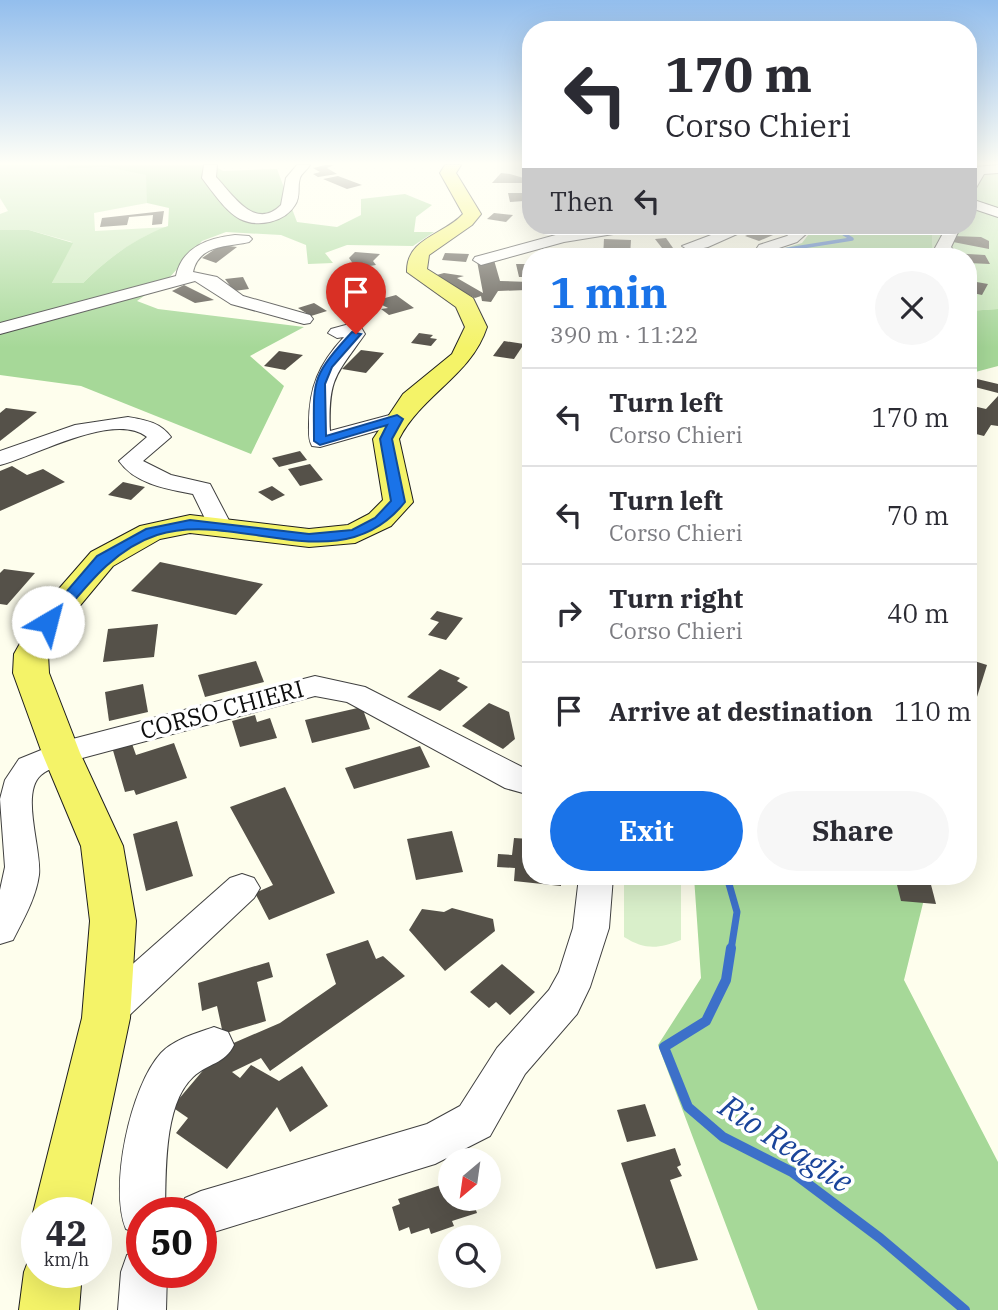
<!DOCTYPE html>
<html lang="en">
<head>
<meta charset="utf-8">
<style>
  :root { --surface:#fff; --page:#f7f7f7; --text:#2b2b33; --muted:#7c7c81; --line:#e1e1e2; --accent:#1a73e8 }
  body { margin:0; font-family:"IBM Plex Serif",serif; background:var(--page); color:var(--text); height:100vh; display:flex; flex-direction:column; font-size:26px; white-space:nowrap }
  * { box-sizing:border-box; margin:0 }
  p { font-size:23px; color:var(--muted) }
  .icon { flex:none; width:38px; height:38px; fill:none; stroke:currentColor; stroke-width:2; stroke-linecap:round; stroke-linejoin:round }
  .map { position:relative; flex:1; overflow:hidden }
  .drawer { position:absolute; left:522px; top:248px; width:455px; height:637px; display:flex; flex-direction:column; background:var(--surface); border-radius:28px; box-shadow:0 7px 28px #0002 }
  .drawer>* { flex:none }
  .top-card { position:absolute; left:522px; top:21px; width:455px; height:214px; border-radius:28px; box-shadow:0 7px 28px #0002; background:#fff; color:var(--text); overflow:hidden }
  .needle { width:46px; rotate:209deg }
  .tools { position:absolute; left:438px; top:1148px; display:grid; gap:14px }
  .tools a { display:grid; place-items:center; width:63px; height:63px; border-radius:50%; background:var(--surface); box-shadow:0 7px 28px #0002; font-size:35px }
  .speed { position:absolute; left:21px; top:1197px; display:flex; gap:14px; font-size:35px; font-weight:700; text-align:center }
  .speed>* { display:grid; place-content:center; width:91px; height:91px; border-radius:50%; background:var(--surface); box-shadow:0 7px 28px #0002; line-height:1 }
  .speed small { font-size:18px; font-weight:400 }
  .speed .limit { border:10px solid #d22; background:#fff; color:#111 }
  .pin { position:absolute; display:grid; place-items:center; width:60px; height:60px; color:#fff; margin:-72px -30px; border-radius:50% 50% 50% 0; rotate:-45deg; box-shadow:0 0 7px #0007 }
  .pin .icon { rotate:45deg }
  .me { position:absolute; width:77px; margin:-38px; rotate:37deg; stroke-linejoin:round; filter:drop-shadow(0 0 5px #0008) }
  .turn { display:flex; align-items:center; gap:24px; height:147px; padding:0 28px; font-size:32px }
  .turn .icon { width:91px; height:91px; stroke-width:2.5 }
  .turn b { display:block; font-size:49px; line-height:60px }
  .then { display:flex; align-items:center; height:66px; padding:0 28px; background:#0003; gap:14px; font-size:26px }
  .round { display:grid; place-items:center; flex:none; width:74px; height:74px; border-radius:37px; background:var(--page) }
  .overview { display:flex; align-items:center; justify-content:space-between; height:119px; padding:0 28px }
  h1 { font-size:42px; font-weight:700; line-height:52px; color:var(--accent) }
  .action { display:flex; gap:14px; margin-top:auto; padding:14px 28px }
  .action a { flex:1; height:80px; border-radius:42px; background:var(--accent); color:#fff; font-size:28px; font-weight:700; line-height:80px; text-align:center }
  .action a+a { background:var(--page); color:var(--text) }
  ul { padding:0; list-style:none }
  li { display:flex; align-items:center; gap:21px; height:98px; padding:0 28px; border-top:2px solid var(--line) }
  li div { flex:1 }
  li b { display:block; font-size:26px }
  li em { font-style:normal }
  .map>svg:first-child { display:block }
  .green { fill:#c6e7b8 }
  .forest { fill:#a6d898 }
  .pitch { fill:#d9efca }
  .lines { fill:none; stroke-linecap:round; stroke-linejoin:round }
  .stream-far2 { stroke:#3d70c9; stroke-width:3.5 }
  .stream-far1 { stroke:#3d70c9; stroke-width:7 }
  .stream { stroke:#3d70c9; stroke-width:10 }
  .building { fill:#555149 }
  .minor-casing { stroke:#404040; stroke-width:2 }
  .major-casing { stroke:#1e1e1e; stroke-width:2 }
  .minor { fill:#fff; fill-rule:evenodd }
  .major { fill:#f4f368; fill-rule:evenodd }
  .route { fill:#1a73e8; stroke:#114b97; stroke-width:2 }
  .labels { text-anchor:middle; stroke-width:7; stroke-linejoin:round; paint-order:stroke }
  .street-label { font-size:24px; fill:#0d0d0d; stroke:#fff }
  .near-water-label { font-size:32px; font-style:italic; fill:#1a449a; stroke:#fff }
</style>
</head>
<body>
<div class="map">
<svg width="998" height="1310" viewBox="0 0 998 1310">
  <rect width="100%" height="100%" fill="#fefeed"/>
  <g class="green">
    <path d="M0,165H66L69,169L105,167L147,175V203L94,213L95,231L168,227C135,238 108,258 83,283H52L72,242L29,230H0V214L8,211L0,198Z"/>
    <polygon points="968,165 998,166 998,309 968,311 968,257 933,257 932,234 936,226 968,226"/>
  </g>
  <g class="forest">
    <path d="M66,165H213L223,171L277,169L297,222L337,227L361,215V199L405,194L432,205L416,217L414,232H434L413,246L347,245L325,253L333,263L308,264L306,245L281,235L226,232L202,241L170,277L137,301L158,309L304,327L250,356L284,386L251,454L81,386L0,375V230H29L73,243L52,283H83C108,258 135,238 168,226L169,208L147,203L146,175L105,167L68,169Z"/>
    <polygon points="815,226 936,226 932,234 933,257 769,257 768,253 802,243"/>
    <polygon points="998,309 998,366 968,374 968,311"/>
    <polygon points="694,877 914,877 927,887 904,980 998,1162 998,1310 758,1310 658,1045 701,978"/>
  </g>
  <path class="pitch" d="M624,877H681V940C658,949 645,950 624,937Z"/>
  <g class="lines">
    <polyline class="stream-far2" points="771,257 770,252 852,239 831,226"/>
    <polyline class="stream-far1" points="727,877 737,912 731,950"/>
    <polyline class="stream" points="731,948 726,980 706,1021 664,1047 688,1107 723,1137 792,1172 880,1238 965,1310"/>
  </g>
  <g class="building">
    <polygon points="325,165 334,165 327,168 337,174 318,177 313,174 320,172 313,168"/>
    <polygon points="501,173 510,174 527,179 523,183 492,183"/>
    <polygon points="338,176 362,185 347,189 323,179"/>
    <polygon points="508,193 530,193 530,207 525,207 524,201 510,202"/>
    <polygon points="164,211 162,224 152,225 153,215 129,217 127,225 100,227 102,218"/>
    <polygon points="494,213 513,215 506,222 487,219"/>
    <polygon points="767,226 794,226 759,241 745,236"/>
    <polygon points="953,236 981,237 989,241 989,249 953,242"/>
    <polygon points="666,238 673,248 662,248 655,239"/>
    <polygon points="604,239 631,240 630,257 603,257"/>
    <polygon points="221,245 237,247 216,263 202,258"/>
    <polygon points="355,252 380,254 373,261 376,265 356,268 349,258"/>
    <polygon points="445,253 469,254 466,262 442,260"/>
    <polygon points="951,253 985,255 990,264 968,263 968,257 952,257"/>
    <polygon points="494,260 500,281 530,282 530,286 526,286 526,290 498,291 491,302 482,301 481,296 475,298 433,276 444,273 464,276 457,278 483,293 477,261"/>
    <polygon points="516,264 530,264 530,277 519,277"/>
    <polygon points="243,277 249,289 234,291 225,279"/>
    <polygon points="971,281 988,284 982,295 968,292"/>
    <polygon points="184,285 214,300 195,303 172,291"/>
    <polygon points="396,295 414,308 389,315 381,309 388,308 374,301"/>
    <polygon points="314,303 327,311 311,316 298,308"/>
    <polygon points="419,333 433,335 430,338 437,339 431,346 411,343"/>
    <polygon points="504,341 524,344 514,359 493,356"/>
    <polygon points="361,350 384,353 366,373 342,369"/>
    <polygon points="279,351 303,355 285,370 264,366"/>
    <polygon points="977,379 998,384 998,393 971,386"/>
    <polygon points="998,396 998,426 991,425 984,436 968,432 968,414 973,406 986,409"/>
    <polygon points="6,408 37,412 0,441 0,413"/>
    <polygon points="300,451 307,460 279,467 272,458"/>
    <polygon points="310,464 323,480 300,486 288,469"/>
    <polygon points="12,466 27,475 43,469 65,482 0,511 0,471"/>
    <polygon points="123,482 145,487 131,500 108,495"/>
    <polygon points="272,486 285,495 272,501 258,492"/>
    <polygon points="160,562 263,584 236,615 131,591"/>
    <polygon points="4,569 35,573 7,605 0,604 0,573"/>
    <polygon points="437,611 463,618 446,640 428,635 439,622 430,619"/>
    <polygon points="158,624 154,657 103,662 108,629"/>
    <polygon points="968,659 987,665 976,700 968,697"/>
    <polygon points="256,661 264,682 205,697 198,675"/>
    <polygon points="440,669 460,678 457,681 468,687 440,711 407,697"/>
    <polygon points="143,684 148,712 109,721 105,692"/>
    <polygon points="489,703 509,712 515,739 503,749 462,726"/>
    <polygon points="362,707 370,729 312,743 305,720"/>
    <polygon points="255,715 257,722 270,718 277,738 240,747 232,721"/>
    <polygon points="131,741 136,755 174,743 187,778 136,795 134,790 125,792 112,747"/>
    <polygon points="420,746 430,767 354,789 345,768"/>
    <polygon points="285,787 335,893 269,920 255,893 273,885 230,807"/>
    <polygon points="177,821 193,876 146,891 133,834"/>
    <polygon points="452,831 463,872 416,880 407,839"/>
    <polygon points="514,838 530,839 530,877 561,877 561,886 514,881 515,868 497,867 498,854 512,855"/>
    <polygon points="895,877 929,877 936,904 901,901"/>
    <polygon points="452,908 493,919 495,931 445,971 409,930 422,909 444,912"/>
    <polygon points="368,940 376,959 383,956 405,976 270,1071 261,1058 232,1072 240,1078 251,1065 279,1081 302,1066 328,1106 290,1132 277,1107 227,1169 176,1133 188,1118 172,1107 222,1048 280,1023 336,984 326,954"/>
    <polygon points="269,962 273,977 257,982 266,1021 223,1034 217,1006 202,1011 198,983"/>
    <polygon points="502,964 535,992 510,1015 496,1002 489,1008 470,992"/>
    <polygon points="645,1104 656,1136 627,1142 617,1110"/>
    <polygon points="675,1148 681,1165 677,1167 682,1176 670,1180 698,1260 656,1269 621,1163"/>
    <polygon points="450,1182 450,1199 472,1199 477,1213 452,1221 454,1226 431,1234 429,1228 411,1234 409,1227 399,1231 392,1207 400,1204 398,1199"/>
  </g>
  <g class="lines">
    <defs>
      <g id="minor">
        <path d="M204,165H217L216,177C233,195 255,231 281,205L286,178L297,165H310C308,169 301,174 300,178C297,187 301,196 295,205C285,222 258,228 240,219C226,212 212,191 202,178Z"/>
        <polygon points="998,165 998,173 984,174 973,193 968,194 968,179 975,167"/>
        <polygon points="968,198 998,208 998,217 968,207"/>
        <polygon points="611,226 645,226 638,230 564,242 481,265 473,260 475,257 563,233"/>
        <polygon points="735,226 755,226 708,247 690,251 682,246"/>
        <polygon points="799,226 815,226 797,242 770,251 767,257 751,257 759,245 787,236"/>
        <polygon points="947,226 961,226 951,247 959,257 943,257 935,248"/>
        <path d="M235,235L249,236L252,239L249,242C228,247 199,244 193,272L217,277L243,296L310,315L313,319L310,323L304,324L231,304L195,281L0,334V323L176,276C182,247 208,238 235,235Z"/>
        <path d="M353,323L359,324L365,334C336,375 328,378 330,431L397,413L407,419L404,423L320,447L312,446C308,439 309,432 309,424C309,387 319,364 344,337L337,338L328,333L331,329Z"/>
        <path d="M128,417C145,420 160,422 171,437L143,461L171,475L210,484L234,530L231,535H213L193,494C167,489 135,484 119,461L147,437C114,411 36,456 0,465V451L75,425Z"/>
        <path d="M315,676L365,687L530,771V795L505,788L347,702L315,696L71,761C61,766 49,768 41,775C20,793 42,850 39,875C36,898 23,920 13,940L0,944V890L5,867L0,799L5,780L19,759L61,742Z"/>
        <polygon points="242,874 254,878 260,888 254,898 120,1024 106,1029 92,1024 87,1012 92,1000 230,878"/>
        <polygon points="579,877 613,877 609,928 590,987 577,1014 525,1074 490,1136 435,1164 201,1236 201,1213 179,1213 185,1198 201,1191 427,1124 460,1106 497,1048 549,990 559,972 573,928"/>
        <path d="M214,1027L228,1032L234,1045C225,1064 208,1063 193,1077C163,1105 166,1174 165,1213H142V1235L126,1229C109,1188 130,1087 161,1053C174,1039 197,1033 214,1027Z"/>
        <polygon points="142,1249 142,1272 167,1272 166,1310 118,1310 121,1272 127,1255"/>
      </g>
      <g id="major">
        <path d="M445,165H461L456,173L481,214L472,225L429,255L427,269L473,298L487,327C471,376 422,394 399,439L413,502L391,526L355,543L309,547L190,533L160,539L113,566L63,626L48,654L49,673L80,753L123,846L136,921L130,1018L89,1213H37V1222L33,1213L82,1018L90,921L81,846L42,753L13,673L14,654L36,615L91,552L140,526L190,515L309,529L348,525L369,514L383,500L373,439L403,394L452,354L465,327L456,307L407,272C406,238 444,235 463,214L440,173Z"/>
        <polygon points="37,1249 37,1272 82,1272 79,1310 19,1310 24,1272 32,1251"/>
      </g>
    </defs>
    <use href="#minor" class="minor-casing"/>
    <use href="#major" class="major-casing"/>
    <use href="#minor" class="minor"/>
    <use href="#major" class="major"/>
  </g>
  <linearGradient id="sky" x2="0" y2="1"><stop stop-color="#93beed"/><stop offset="0.47" stop-color="#fffff7"/><stop offset="1" stop-color="#fffff7" stop-opacity="0"/></linearGradient>
  <rect width="998" height="348" fill="url(#sky)"/>
  <path class="route" d="M352,332L361,334L332,367L325,384L326,436L397,415L403,419L392,439L405,502C340,584 238,509 157,535C111,550 83,591 54,625H43V619L97,556L146,529L190,520L309,534L352,530L375,518L391,501L380,439L387,425L320,445L314,441C314,380 309,379 352,332Z"/>
  <g class="labels">
    <g class="street-label">
      <text transform="translate(222 710) rotate(-15)" y="8">CORSO CHIERI</text>
    </g>
    <g class="near-water-label">
      <text transform="translate(786 1144) rotate(33)" y="11">Rio Reaglie</text>
    </g>
  </g>
</svg>
<div class="tools">
<a><svg class="needle" viewBox="-14 -14 28 28"><path d="M0-13l5 13h-10z" fill="#e53935"/><path d="M0 13l5-13h-10z" fill="#7c7c81"/></svg></a>
<a><svg class="icon" aria-label="search" viewBox="0 0 24 24"><circle cx="10" cy="10" r="6"/><path d="M15 15l6 6"/></svg></a>
</div>
<div class="speed"><div>42<small>km/h</small></div><div class="limit">50</div></div>
<div class="pin" style="left:356px;top:334px;background:#d93025"><svg class="icon" aria-label="arrive" viewBox="0 0 24 24"><path d="M6 21V4h12l-3 4 3 4H6"/></svg></div>
<svg class="me" style="left:48px;top:622px" viewBox="-20 -20 40 40"><circle r="19" fill="#fff"/><path d="M0-13L10 11 0 6-10 11z" fill="#1a73e8"/></svg>
<div class="top-card">
<div class="turn"><svg class="icon" aria-label="left" viewBox="0 0 24 24"><path d="M17 20v-9H6M10 6l-5 5 5 5"/></svg><div><b>170 m</b>Corso Chieri</div></div>
<div class="then">Then<svg class="icon" aria-label="left" viewBox="0 0 24 24"><path d="M17 20v-9H6M10 6l-5 5 5 5"/></svg></div>
</div>
<section class="drawer">
<div class="overview"><div><h1>1 min</h1><p>390 m · 11:22</p></div><a class="round"><svg class="icon" aria-label="close" viewBox="0 0 24 24"><path d="M6 6l12 12M18 6L6 18"/></svg></a></div>
<ul>
<li><svg class="icon" aria-label="left" viewBox="0 0 24 24"><path d="M17 20v-9H6M10 6l-5 5 5 5"/></svg><div><b>Turn left</b><p>Corso Chieri</p></div><em>170 m</em></li>
<li><svg class="icon" aria-label="left" viewBox="0 0 24 24"><path d="M17 20v-9H6M10 6l-5 5 5 5"/></svg><div><b>Turn left</b><p>Corso Chieri</p></div><em>70 m</em></li>
<li><svg class="icon" aria-label="right" viewBox="0 0 24 24"><path d="M7 20v-9h11M14 6l5 5-5 5"/></svg><div><b>Turn right</b><p>Corso Chieri</p></div><em>40 m</em></li>
<li><svg class="icon" aria-label="arrive" viewBox="0 0 24 24"><path d="M6 21V4h12l-3 4 3 4H6"/></svg><div><b>Arrive at destination</b></div><em>110 m</em></li>
</ul>
<div class="action"><a>Exit</a><a>Share</a></div>
</section>
</div>
</body>
</html>
